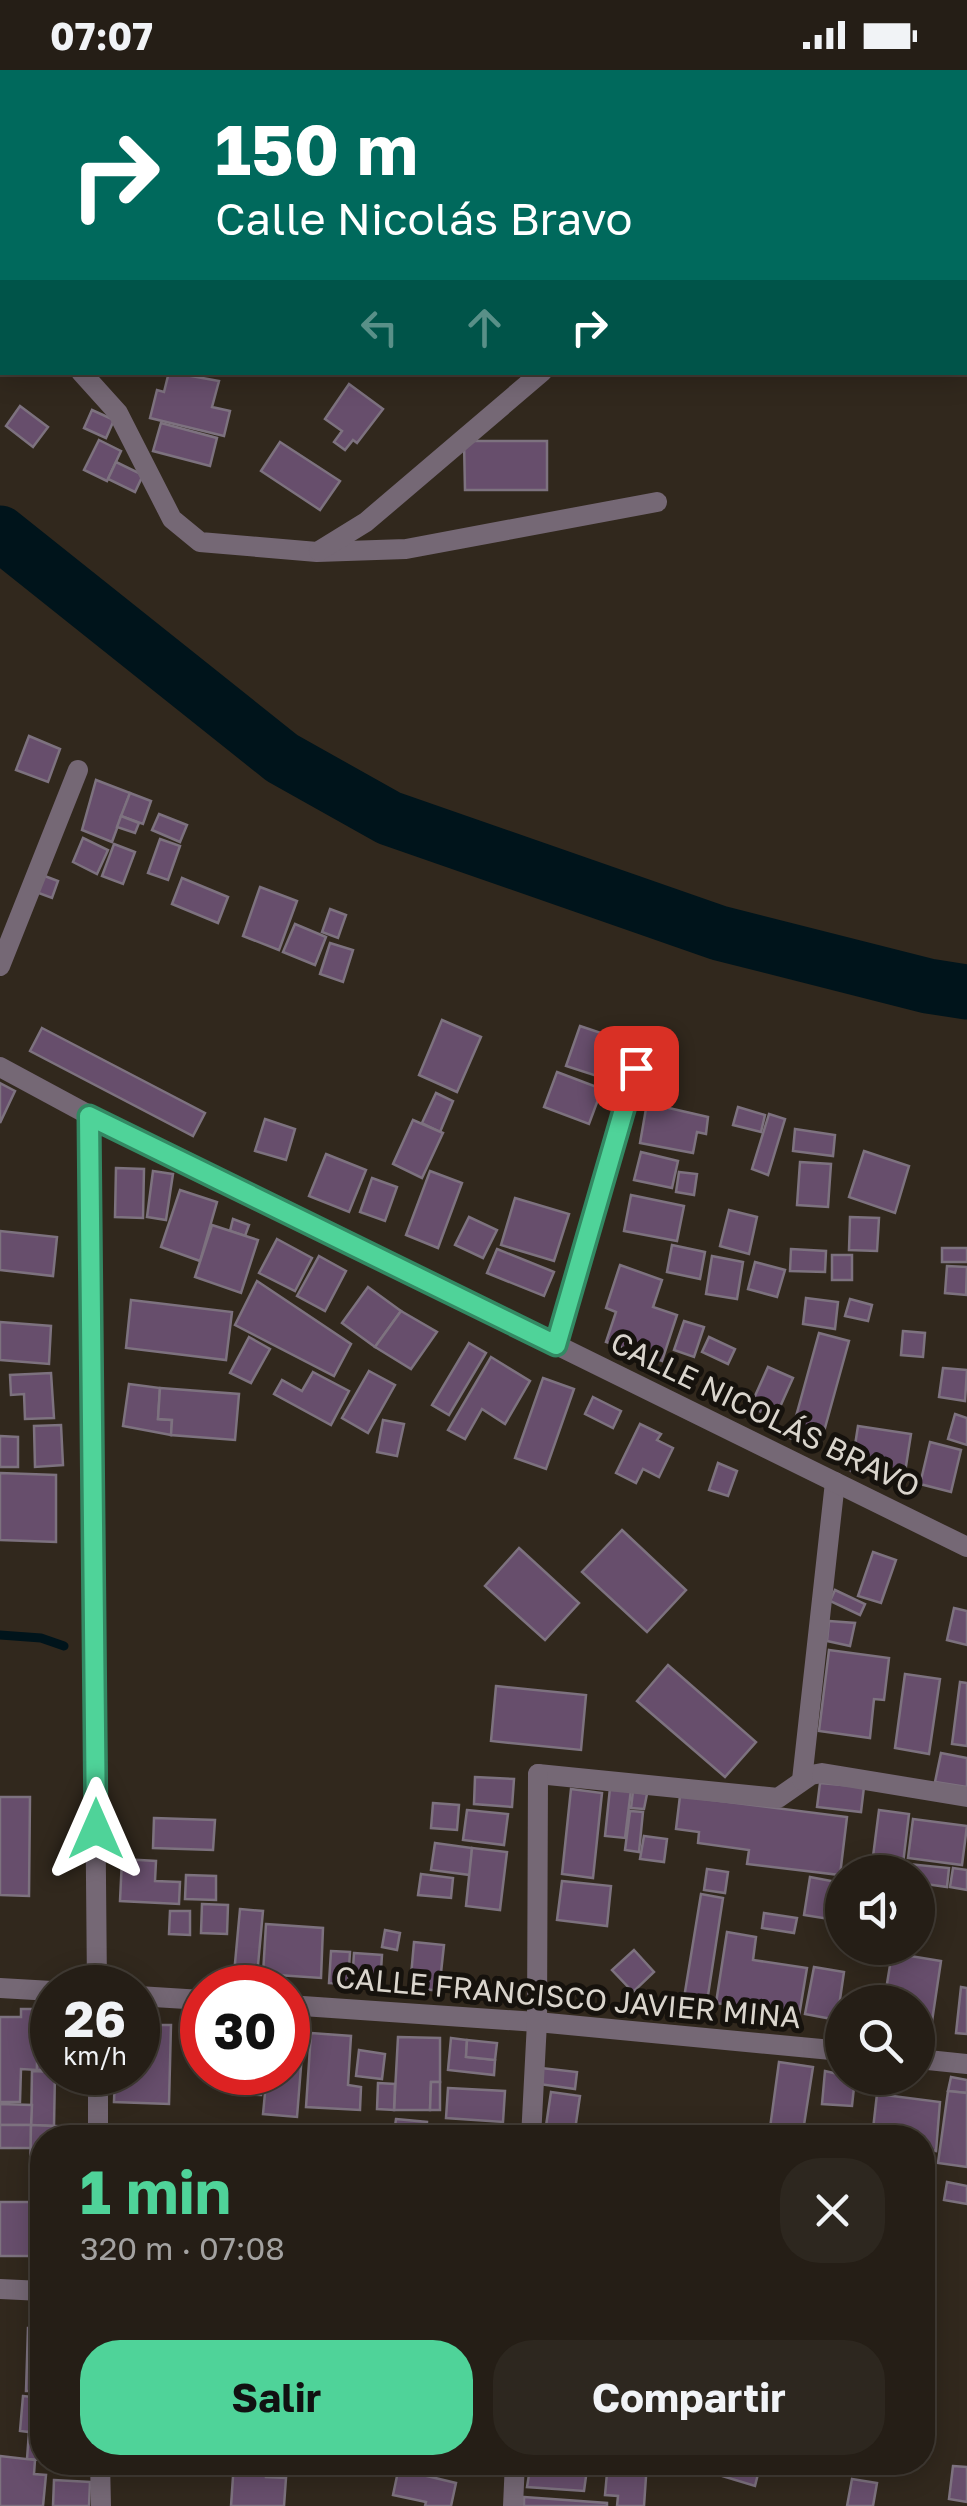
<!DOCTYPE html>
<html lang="es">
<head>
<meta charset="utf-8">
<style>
  :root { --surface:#251e16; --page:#2d271f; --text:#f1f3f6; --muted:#a3a2a1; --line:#423c35; --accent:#4fd399 }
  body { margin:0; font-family:"Golos Text",sans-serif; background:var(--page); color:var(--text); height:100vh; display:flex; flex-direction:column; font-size:38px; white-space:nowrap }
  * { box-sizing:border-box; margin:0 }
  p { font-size:32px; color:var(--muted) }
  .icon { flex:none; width:55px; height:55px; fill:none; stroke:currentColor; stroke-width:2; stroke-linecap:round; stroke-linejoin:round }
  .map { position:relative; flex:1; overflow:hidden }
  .panel { position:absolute; left:30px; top:2055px; width:905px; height:350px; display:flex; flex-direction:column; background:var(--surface); border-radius:40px; box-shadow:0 5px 25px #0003,0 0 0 2px var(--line) }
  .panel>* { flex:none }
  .banner { position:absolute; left:0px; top:0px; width:968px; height:305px; box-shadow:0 5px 25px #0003,0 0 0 2px var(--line); background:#00695c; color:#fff; overflow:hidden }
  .buttons { position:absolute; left:825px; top:1785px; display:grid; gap:20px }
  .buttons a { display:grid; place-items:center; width:110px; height:110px; border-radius:50%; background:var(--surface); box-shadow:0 5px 25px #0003,0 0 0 2px var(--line); font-size:50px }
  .speed { position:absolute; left:30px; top:1895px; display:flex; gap:20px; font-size:50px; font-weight:700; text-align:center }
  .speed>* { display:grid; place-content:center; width:130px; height:130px; border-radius:50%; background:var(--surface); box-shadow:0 5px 25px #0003,0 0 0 2px var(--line); line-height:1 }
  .speed small { font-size:25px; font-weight:400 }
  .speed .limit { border:15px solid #d22; background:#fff; color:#111 }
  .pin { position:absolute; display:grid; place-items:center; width:85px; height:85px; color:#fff; margin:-42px; border-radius:20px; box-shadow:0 5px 15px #0006 }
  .me { position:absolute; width:110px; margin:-55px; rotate:0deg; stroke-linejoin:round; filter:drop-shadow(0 0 8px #0008) }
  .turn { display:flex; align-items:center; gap:35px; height:210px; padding:0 50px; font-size:45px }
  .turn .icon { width:130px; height:130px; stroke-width:2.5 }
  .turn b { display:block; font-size:70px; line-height:85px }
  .lanes { display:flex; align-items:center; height:95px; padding:0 50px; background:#0003; justify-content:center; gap:50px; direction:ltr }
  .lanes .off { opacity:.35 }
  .round { display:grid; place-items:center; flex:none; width:105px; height:105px; border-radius:40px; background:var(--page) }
  .overview { display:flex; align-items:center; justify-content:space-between; height:170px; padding:0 50px }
  h1 { font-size:60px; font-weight:700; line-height:75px; color:var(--accent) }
  .button { display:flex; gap:20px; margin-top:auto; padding:20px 50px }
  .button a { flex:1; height:115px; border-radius:40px; background:var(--accent); color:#111; font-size:40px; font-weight:700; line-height:115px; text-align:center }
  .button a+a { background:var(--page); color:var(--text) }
  .status { display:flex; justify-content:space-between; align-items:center; height:70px; padding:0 50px; background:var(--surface); direction:ltr }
  .status svg { height:28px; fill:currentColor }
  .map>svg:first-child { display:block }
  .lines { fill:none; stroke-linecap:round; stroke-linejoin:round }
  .stream { stroke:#00141b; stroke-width:9 }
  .river { stroke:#00141b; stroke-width:55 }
  .building { fill:#674e6c; stroke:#7d727f; stroke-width:2.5 }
  .pedestrian { stroke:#756875; stroke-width:20 }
  .minor { stroke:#756875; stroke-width:20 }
  .primary { stroke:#c0a5c1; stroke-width:25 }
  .route-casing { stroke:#338963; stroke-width:25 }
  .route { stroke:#4fd399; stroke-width:18 }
  .labels { text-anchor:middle; stroke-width:10; stroke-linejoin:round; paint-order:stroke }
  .street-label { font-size:30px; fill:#dad5cd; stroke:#16120d }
</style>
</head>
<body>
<div class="status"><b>07:07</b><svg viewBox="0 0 49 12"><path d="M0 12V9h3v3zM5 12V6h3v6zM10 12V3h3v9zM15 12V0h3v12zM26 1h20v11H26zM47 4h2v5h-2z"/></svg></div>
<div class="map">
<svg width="967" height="2436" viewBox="0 0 967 2436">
  <rect width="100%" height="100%" fill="#31281d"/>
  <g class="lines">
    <polyline class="stream" points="0,1565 41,1568 64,1576"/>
    <polyline class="river" points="0,463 282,688 389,748 719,863 928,916 967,922"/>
  </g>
  <g class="building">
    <polygon points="595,0 687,0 693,2 601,2"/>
    <polygon points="169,302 219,311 212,337 230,341 224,366 150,348 157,320 164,322"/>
    <polygon points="349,314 383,339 357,373 353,370 345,380 334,372 342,361 325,349"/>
    <polygon points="20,336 48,357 33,377 6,356"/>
    <polygon points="92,340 114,350 106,368 84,358"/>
    <polygon points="161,353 217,368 210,396 153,381"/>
    <polygon points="99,370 121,381 107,411 84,400"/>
    <polygon points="464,371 547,371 547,420 465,420"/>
    <polygon points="280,372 340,411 320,440 261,401"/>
    <polygon points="116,392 143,405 135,422 108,409"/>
    <polygon points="29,666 60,679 48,712 16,700"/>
    <polygon points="96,710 130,723 112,772 82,760"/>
    <polygon points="130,723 151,731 143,754 121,746"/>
    <polygon points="159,744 187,755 180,772 152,760"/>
    <polygon points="121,746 139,753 135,763 117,757"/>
    <polygon points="83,768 108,780 97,804 73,792"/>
    <polygon points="160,769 180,776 168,810 148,803"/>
    <polygon points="114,774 135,782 123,814 102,806"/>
    <polygon points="42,805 58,811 52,828 36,822"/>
    <polygon points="182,808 228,827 218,853 172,834"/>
    <polygon points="260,817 297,831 279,880 243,866"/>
    <polygon points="330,839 346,845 338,868 322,862"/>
    <polygon points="295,854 326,867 315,895 283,882"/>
    <polygon points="330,873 353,880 343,912 320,904"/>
    <polygon points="442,950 481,967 457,1022 419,1005"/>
    <polygon points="580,956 613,967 600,1007 566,996"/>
    <polygon points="42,958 205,1043 193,1066 30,981"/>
    <polygon points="557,1002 602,1019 589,1054 544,1037"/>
    <polygon points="0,1013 15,1021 0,1053"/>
    <polygon points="436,1023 453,1031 440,1062 422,1053"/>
    <polygon points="647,1033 708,1047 706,1064 697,1062 693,1083 640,1073"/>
    <polygon points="738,1037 765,1045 761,1062 733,1055"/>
    <polygon points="769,1044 785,1049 768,1105 752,1099"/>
    <polygon points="265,1049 295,1059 286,1090 255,1081"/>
    <polygon points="413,1050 443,1063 422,1108 393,1094"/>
    <polygon points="795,1059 835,1065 833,1086 793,1081"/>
    <polygon points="864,1081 909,1096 895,1143 849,1127"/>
    <polygon points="641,1082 678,1091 672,1118 634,1110"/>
    <polygon points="326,1084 366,1100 349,1142 309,1126"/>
    <polygon points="800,1092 831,1094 828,1137 797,1135"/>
    <polygon points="116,1098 144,1099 143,1148 115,1147"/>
    <polygon points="153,1101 173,1104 166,1150 147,1147"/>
    <polygon points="430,1101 462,1113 438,1178 406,1165"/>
    <polygon points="679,1102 697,1104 694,1125 676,1122"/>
    <polygon points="372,1108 397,1117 385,1151 360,1142"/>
    <polygon points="180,1120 217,1132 200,1191 161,1177"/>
    <polygon points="631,1125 684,1136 677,1171 624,1161"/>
    <polygon points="515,1128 569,1144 554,1191 501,1175"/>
    <polygon points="729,1140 757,1147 749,1184 720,1176"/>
    <polygon points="469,1147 497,1160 483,1188 455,1175"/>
    <polygon points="850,1147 879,1148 877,1181 849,1180"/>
    <polygon points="233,1149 249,1155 245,1166 230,1161"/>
    <polygon points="212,1155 258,1170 241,1223 195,1207"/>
    <polygon points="0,1161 57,1167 53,1206 0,1200"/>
    <polygon points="277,1169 312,1188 295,1221 259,1203"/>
    <polygon points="672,1175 705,1182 700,1209 667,1202"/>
    <rect x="942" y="1178" width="25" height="14"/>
    <polygon points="497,1179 554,1202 544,1226 487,1203"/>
    <polygon points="791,1179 826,1181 825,1202 790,1201"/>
    <rect x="832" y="1185" width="20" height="25"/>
    <polygon points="319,1186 346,1201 325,1241 297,1226"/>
    <polygon points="712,1186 743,1192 737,1229 706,1224"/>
    <polygon points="755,1192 785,1200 777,1227 748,1219"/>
    <polygon points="620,1195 662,1210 653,1237 677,1245 662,1291 606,1272 616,1242 606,1238"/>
    <polygon points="947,1196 967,1197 966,1225 945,1223"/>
    <polygon points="257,1211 351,1274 334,1306 235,1255"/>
    <polygon points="368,1217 401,1241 375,1277 342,1253"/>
    <polygon points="806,1228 838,1232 835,1259 803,1254"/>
    <polygon points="850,1229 872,1235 868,1251 845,1246"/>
    <polygon points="131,1230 232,1242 226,1290 126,1278"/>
    <polygon points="401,1241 437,1262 411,1299 375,1277"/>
    <polygon points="684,1251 704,1257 694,1287 674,1280"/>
    <polygon points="0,1252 51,1256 49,1294 0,1290"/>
    <polygon points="903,1261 925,1263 923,1287 901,1285"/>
    <polygon points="819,1263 849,1271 820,1376 790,1368"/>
    <polygon points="249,1267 270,1279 251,1313 230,1303"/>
    <polygon points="709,1267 735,1279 728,1294 702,1282"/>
    <polygon points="469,1273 486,1283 449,1345 432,1335"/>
    <polygon points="491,1287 530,1311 505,1354 482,1339 465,1369 448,1360"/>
    <polygon points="768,1297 793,1308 775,1348 750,1337"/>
    <polygon points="943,1298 967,1300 965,1331 939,1327"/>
    <polygon points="369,1301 395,1315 368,1363 342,1348"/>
    <polygon points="313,1302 349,1321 331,1355 274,1324 282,1310 302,1321"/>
    <polygon points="51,1303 54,1348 25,1349 24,1324 11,1325 10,1305"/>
    <polygon points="543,1308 574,1319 546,1399 515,1388"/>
    <polygon points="129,1314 160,1318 158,1349 172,1350 171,1365 123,1356"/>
    <polygon points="160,1318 239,1324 235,1370 171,1365 172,1350 158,1349"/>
    <polygon points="593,1327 621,1341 613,1358 585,1344"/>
    <polygon points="955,1344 967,1348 967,1375 948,1369"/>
    <polygon points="383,1350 404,1354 397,1386 377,1382"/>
    <polygon points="640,1354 661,1364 657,1370 673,1378 659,1407 643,1399 636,1413 616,1403"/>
    <polygon points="61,1355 63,1395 35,1397 34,1356"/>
    <polygon points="858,1356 911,1364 904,1409 851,1401"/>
    <polygon points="0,1366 18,1367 18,1397 0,1397"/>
    <polygon points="930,1372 961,1380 951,1422 920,1414"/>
    <polygon points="718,1393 737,1401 728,1426 709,1420"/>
    <polygon points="0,1403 56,1405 56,1472 0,1470"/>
    <polygon points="622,1460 686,1520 647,1562 582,1502"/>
    <polygon points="519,1478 579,1533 545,1570 485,1516"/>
    <polygon points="873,1482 896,1490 881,1533 858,1526"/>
    <polygon points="835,1520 865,1534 860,1545 830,1531"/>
    <polygon points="954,1538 967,1541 967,1575 947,1570"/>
    <polygon points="829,1551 855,1553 850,1576 827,1571"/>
    <polygon points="829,1580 889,1588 884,1630 874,1629 870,1668 819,1661"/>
    <polygon points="668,1595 756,1672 725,1707 637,1631"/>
    <polygon points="905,1604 940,1609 929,1684 895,1678"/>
    <polygon points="960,1612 967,1613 967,1676 952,1674"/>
    <polygon points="496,1616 586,1625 581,1680 491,1671"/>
    <polygon points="941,1683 967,1688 967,1717 935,1712"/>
    <polygon points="475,1707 514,1709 512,1737 474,1734"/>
    <polygon points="820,1713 864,1717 861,1742 817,1737"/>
    <polygon points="610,1718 631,1720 625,1768 605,1766"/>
    <polygon points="571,1719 602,1723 593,1808 562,1804"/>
    <polygon points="633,1721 647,1724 644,1739 631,1738"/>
    <polygon points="680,1726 847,1747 840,1805 747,1794 749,1780 698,1773 699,1762 676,1759"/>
    <polygon points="0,1727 30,1727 29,1826 0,1825"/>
    <polygon points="433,1733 459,1735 457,1760 431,1758"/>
    <polygon points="467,1740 508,1744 504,1775 463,1770"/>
    <polygon points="879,1740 909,1744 902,1802 871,1802"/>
    <polygon points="630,1741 643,1742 639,1782 625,1780"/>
    <polygon points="154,1748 215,1750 213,1780 153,1778"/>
    <polygon points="913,1749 967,1756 962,1795 908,1788"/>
    <polygon points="644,1766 667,1769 664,1792 640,1789"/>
    <polygon points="435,1773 472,1778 470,1805 431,1800"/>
    <polygon points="472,1778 507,1782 500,1840 466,1836"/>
    <polygon points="122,1789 156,1791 155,1811 180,1812 179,1834 120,1831"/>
    <polygon points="908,1794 949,1798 947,1817 918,1813 918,1802 907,1802"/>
    <polygon points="953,1798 967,1800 967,1820 950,1817"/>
    <polygon points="707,1799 728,1802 725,1823 704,1820"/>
    <polygon points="421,1804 453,1808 451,1828 418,1825"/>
    <polygon points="186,1805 216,1806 216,1830 185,1829"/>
    <polygon points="810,1807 842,1813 842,1851 804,1845"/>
    <polygon points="562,1811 611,1816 607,1856 557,1850"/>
    <polygon points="701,1824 723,1828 707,1932 684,1928"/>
    <polygon points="202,1834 228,1835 227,1864 201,1863"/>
    <polygon points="240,1839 263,1841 257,1906 234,1904"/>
    <polygon points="170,1841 190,1841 190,1865 169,1864"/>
    <polygon points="764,1843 797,1848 794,1863 762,1858"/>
    <polygon points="266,1854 323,1858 321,1908 263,1904"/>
    <polygon points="385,1860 400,1863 397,1880 382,1877"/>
    <polygon points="727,1862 756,1867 753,1890 807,1898 799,1946 716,1933"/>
    <polygon points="414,1872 444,1875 439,1921 410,1917"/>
    <polygon points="634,1880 654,1902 633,1922 612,1900"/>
    <polygon points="331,1881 350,1882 348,1914 329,1913"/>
    <polygon points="354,1883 382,1885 380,1916 352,1914"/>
    <polygon points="892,1883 941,1891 931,1958 918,1956 918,1932 884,1932"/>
    <polygon points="814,1897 844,1902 837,1950 805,1944"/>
    <polygon points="961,1917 967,1918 967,1964 956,1963"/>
    <polygon points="21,1939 38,1939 37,2000 21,1999 20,2032 0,2032 0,1947 21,1947"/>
    <polygon points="38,1939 52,1939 52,2000 37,2000"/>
    <polygon points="138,1955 147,1955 146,1981 138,1980"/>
    <polygon points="147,1955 171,1955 169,2034 114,2032 115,2002 138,2002 138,1980 146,1981"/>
    <polygon points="288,1957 304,1959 297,2047 263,2044 267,2002 288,2002"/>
    <polygon points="311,1963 351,1966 348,2015 361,2017 360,2040 306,2037"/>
    <polygon points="398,1967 440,1968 440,2012 431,2012 430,2040 394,2040"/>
    <polygon points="451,1968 467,1970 466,1987 495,1990 494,2005 448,2000"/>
    <polygon points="467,1970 497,1973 495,1990 466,1987"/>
    <polygon points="359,1980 385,1984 382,2009 356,2006"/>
    <polygon points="779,1992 813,1997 802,2068 769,2065"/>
    <polygon points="541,1998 577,2002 575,2019 539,2014"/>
    <polygon points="32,2001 55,2002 54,2056 31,2055"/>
    <polygon points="825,2001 855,2008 852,2036 822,2034"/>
    <polygon points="234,2002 262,2002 261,2025 233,2024"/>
    <polygon points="951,2007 967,2010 967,2023 948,2021"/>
    <polygon points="431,2012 440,2012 440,2040 430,2040"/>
    <polygon points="378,2013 395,2014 394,2040 377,2039"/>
    <polygon points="448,2018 505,2021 503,2052 446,2048"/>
    <polygon points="948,2021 967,2023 967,2097 938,2093"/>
    <polygon points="551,2022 580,2026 575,2060 546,2056"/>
    <polygon points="877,2024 940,2032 936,2081 922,2079 922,2068 872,2068"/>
    <polygon points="0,2034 32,2035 31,2055 0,2055"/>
    <polygon points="396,2049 427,2052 426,2068 360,2068 361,2060 394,2063"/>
    <rect x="0" y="2055" width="31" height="23"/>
    <polygon points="31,2055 77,2057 76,2068 42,2068 42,2115 30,2115"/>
    <polygon points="451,2058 495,2062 494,2068 450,2068"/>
    <polygon points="947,2112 967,2116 967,2134 944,2130"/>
    <rect x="0" y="2132" width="42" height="54"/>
    <polygon points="28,2258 42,2258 42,2321 26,2321"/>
    <polygon points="23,2326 33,2327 29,2362 20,2361"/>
    <polygon points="29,2362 42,2364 42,2390 27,2389"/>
    <polygon points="0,2386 35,2390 34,2404 46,2405 43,2436 0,2436"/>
    <polygon points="234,2392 267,2392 266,2407 286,2408 284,2436 231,2436"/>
    <polygon points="400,2392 430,2392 427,2406 456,2413 451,2436 425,2436 426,2432 393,2425"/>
    <polygon points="531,2392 588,2392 584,2421 527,2417"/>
    <polygon points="608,2392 647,2392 644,2436 617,2436 618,2426 605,2425"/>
    <polygon points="676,2392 761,2392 755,2416"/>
    <polygon points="953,2396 967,2397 967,2432 949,2429"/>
    <polygon points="852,2409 877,2413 873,2436 847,2436"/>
    <polygon points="54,2410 90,2412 89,2436 53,2436"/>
    <polygon points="524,2427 607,2433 607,2436 524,2436"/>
  </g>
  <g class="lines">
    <g class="pedestrian">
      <polyline points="538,1704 778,1728 811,1705 822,1703 967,1727"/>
      <polyline points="802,1710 835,1412"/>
      <polyline points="0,2219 42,2221"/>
    </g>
    <g class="minor">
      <polyline points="0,292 2,292"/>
      <polyline points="81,302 118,343 172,449 200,472 317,482 406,479 657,432"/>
      <polyline points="319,481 366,452 542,302"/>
      <polyline points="0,896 78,700"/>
      <polyline points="0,997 89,1045 967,1477"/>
      <polyline points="89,1045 97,1918"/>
      <polyline points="556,1275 635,998"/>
      <polyline points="0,1918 52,1921"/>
      <polyline points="138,1926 202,1930"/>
      <polyline points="288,1935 537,1952 842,1981"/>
      <polyline points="918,1989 967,1994"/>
      <polyline points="98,2002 98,2068"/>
      <polyline points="531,2068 537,1952 538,1704"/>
      <polyline points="100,2392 101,2436"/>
      <polyline points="513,2436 515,2392"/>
    </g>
    <g class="primary">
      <polyline points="205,2 208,0"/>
      <polyline points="247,2 249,0"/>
      <polyline points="0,210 2,207"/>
      <polyline points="0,249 2,246"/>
    </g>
  </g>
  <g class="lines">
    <defs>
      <polyline id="route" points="96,1759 89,1046 556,1275 636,998"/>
    </defs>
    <use href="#route" class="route-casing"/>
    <use href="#route" class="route"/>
  </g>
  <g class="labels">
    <g class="street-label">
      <text transform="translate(765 1345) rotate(26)" y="10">CALLE NICOLÁS BRAVO</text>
      <text transform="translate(568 1928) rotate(5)" y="10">CALLE FRANCISCO JAVIER MINA</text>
    </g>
  </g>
</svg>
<div class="buttons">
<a><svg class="icon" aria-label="sound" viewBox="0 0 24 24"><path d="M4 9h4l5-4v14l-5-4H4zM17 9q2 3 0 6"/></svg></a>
<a><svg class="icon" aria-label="search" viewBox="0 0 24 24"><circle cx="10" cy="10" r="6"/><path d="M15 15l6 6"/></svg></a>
</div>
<div class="speed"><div>26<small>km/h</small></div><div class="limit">30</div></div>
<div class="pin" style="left:636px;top:998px;background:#d93025"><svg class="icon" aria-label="arrive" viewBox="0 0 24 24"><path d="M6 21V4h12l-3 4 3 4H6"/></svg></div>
<svg class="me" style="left:96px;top:1759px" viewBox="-20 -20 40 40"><path d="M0-17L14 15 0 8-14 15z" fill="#4fd399" stroke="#fff" stroke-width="4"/></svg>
<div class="banner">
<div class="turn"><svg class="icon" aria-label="right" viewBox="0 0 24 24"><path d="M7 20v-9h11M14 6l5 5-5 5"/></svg><div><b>150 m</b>Calle Nicolás Bravo</div></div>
<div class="lanes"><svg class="icon off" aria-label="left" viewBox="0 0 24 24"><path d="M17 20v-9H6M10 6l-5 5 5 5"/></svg><svg class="icon off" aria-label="ahead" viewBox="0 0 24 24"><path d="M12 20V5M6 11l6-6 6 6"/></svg><svg class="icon" aria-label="right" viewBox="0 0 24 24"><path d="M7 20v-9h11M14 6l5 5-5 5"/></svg></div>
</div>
<section class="panel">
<div class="overview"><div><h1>1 min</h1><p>320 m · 07:08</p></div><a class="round"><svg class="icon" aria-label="close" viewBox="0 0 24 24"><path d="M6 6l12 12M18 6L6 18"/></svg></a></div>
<div class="button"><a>Salir</a><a>Compartir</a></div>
</section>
</div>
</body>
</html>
